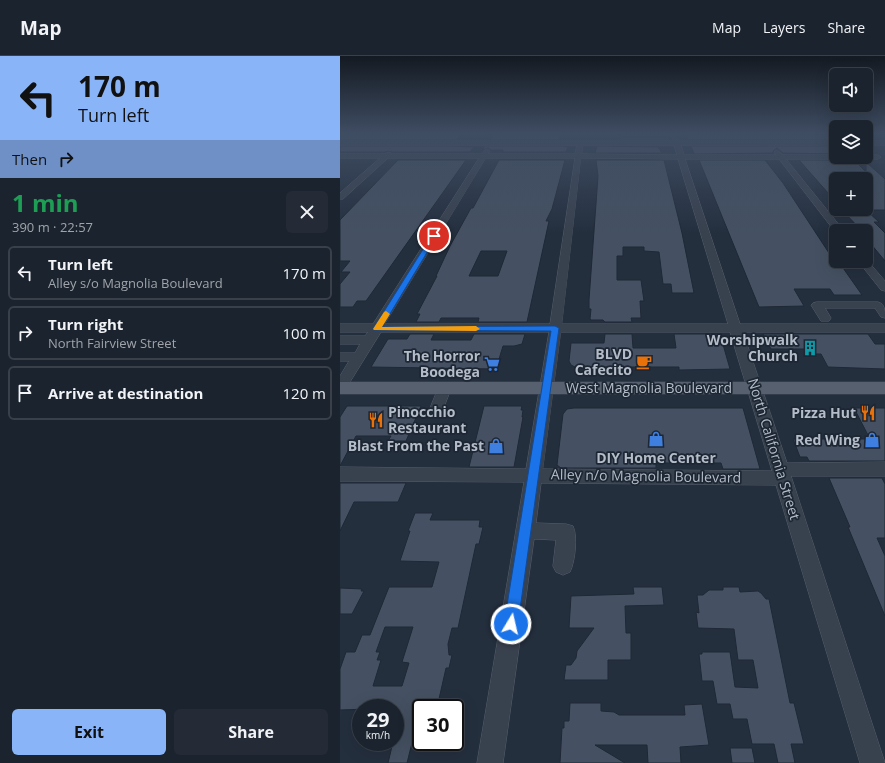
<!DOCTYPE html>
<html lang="en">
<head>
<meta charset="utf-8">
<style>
  :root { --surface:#1b232e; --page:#242b36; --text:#f1f3f6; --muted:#a0a4aa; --line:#39404a; --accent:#8ab4f8 }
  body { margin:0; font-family:"Open Sans",sans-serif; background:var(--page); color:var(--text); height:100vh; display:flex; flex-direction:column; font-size:15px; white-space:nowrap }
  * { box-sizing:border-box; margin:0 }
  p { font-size:13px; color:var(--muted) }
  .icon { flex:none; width:22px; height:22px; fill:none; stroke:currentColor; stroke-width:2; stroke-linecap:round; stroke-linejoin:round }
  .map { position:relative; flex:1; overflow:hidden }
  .details { display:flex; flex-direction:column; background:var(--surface); width:340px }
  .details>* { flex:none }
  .hud { background:#8ab4f8; color:#111; overflow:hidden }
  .controls { position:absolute; left:489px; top:12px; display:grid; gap:8px }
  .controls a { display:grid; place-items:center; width:44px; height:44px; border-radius:6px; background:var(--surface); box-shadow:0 4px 16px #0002,0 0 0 1px var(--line); font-size:20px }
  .speed { position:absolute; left:12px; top:643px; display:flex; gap:8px; font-size:20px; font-weight:700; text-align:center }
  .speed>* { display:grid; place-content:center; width:52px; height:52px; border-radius:50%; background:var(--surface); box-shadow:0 4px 16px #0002,0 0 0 1px var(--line); line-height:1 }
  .speed small { font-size:10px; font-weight:400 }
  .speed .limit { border:2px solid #111; border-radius:6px; background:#fff; color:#111 }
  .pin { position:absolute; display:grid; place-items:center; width:34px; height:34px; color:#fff; margin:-17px; border:2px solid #fff; border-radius:50%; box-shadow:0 1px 4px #0007 }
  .me { position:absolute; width:44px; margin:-22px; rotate:9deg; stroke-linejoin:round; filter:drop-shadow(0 0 3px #0008) }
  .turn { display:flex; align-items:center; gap:14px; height:84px; padding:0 12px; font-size:18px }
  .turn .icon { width:52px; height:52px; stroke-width:2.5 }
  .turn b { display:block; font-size:28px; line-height:34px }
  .then { display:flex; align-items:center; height:38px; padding:0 12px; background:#0003; gap:8px; font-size:15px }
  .round { display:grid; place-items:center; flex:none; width:42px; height:42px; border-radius:6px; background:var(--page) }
  .overview { display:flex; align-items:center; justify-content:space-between; height:68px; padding:0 12px }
  h1 { font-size:24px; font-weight:700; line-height:30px; color:#1e9e55 }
  .action { display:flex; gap:8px; margin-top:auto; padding:8px 12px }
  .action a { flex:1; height:46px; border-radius:6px; background:var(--accent); color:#111; font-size:16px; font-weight:700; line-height:46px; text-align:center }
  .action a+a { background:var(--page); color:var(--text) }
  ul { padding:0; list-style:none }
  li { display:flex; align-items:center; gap:12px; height:54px; margin:0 8px 6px; padding:0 4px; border:2px solid var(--line); border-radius:6px }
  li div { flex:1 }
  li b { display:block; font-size:15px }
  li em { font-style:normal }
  header { display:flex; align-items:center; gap:24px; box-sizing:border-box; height:56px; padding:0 20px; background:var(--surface); border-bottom:1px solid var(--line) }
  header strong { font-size:19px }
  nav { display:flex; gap:22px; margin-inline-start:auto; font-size:14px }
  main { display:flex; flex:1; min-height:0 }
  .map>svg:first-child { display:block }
  .green { fill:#263c3f }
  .building { fill:#455162; stroke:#1f2835; fill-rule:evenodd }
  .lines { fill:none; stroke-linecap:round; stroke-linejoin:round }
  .minor-casing { stroke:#565f6c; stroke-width:1 }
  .major-casing { stroke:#414a57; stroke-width:1 }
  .minor { fill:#38414e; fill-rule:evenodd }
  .major { fill:#56606e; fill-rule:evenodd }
  .route { fill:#1a73e8; stroke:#114b97 }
  .slow { fill:#f59e0b }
  .labels { text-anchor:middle; stroke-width:3.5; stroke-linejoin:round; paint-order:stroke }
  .poi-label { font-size:14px; font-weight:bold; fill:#b4bcc9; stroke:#1d2633; text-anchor:end }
  .street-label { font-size:14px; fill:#b4bcc9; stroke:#1d2633 }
</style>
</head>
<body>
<header>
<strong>Map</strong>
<nav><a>Map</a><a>Layers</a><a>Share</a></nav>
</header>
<main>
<section class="details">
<div class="hud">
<div class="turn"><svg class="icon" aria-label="left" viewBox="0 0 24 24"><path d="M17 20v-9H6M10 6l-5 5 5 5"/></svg><div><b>170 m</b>Turn left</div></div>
<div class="then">Then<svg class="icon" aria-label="right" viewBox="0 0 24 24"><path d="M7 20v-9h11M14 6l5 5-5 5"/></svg></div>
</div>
<div class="overview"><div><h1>1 min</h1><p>390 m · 22:57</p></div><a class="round"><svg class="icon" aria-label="close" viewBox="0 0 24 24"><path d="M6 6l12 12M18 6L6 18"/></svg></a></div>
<ul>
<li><svg class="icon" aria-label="left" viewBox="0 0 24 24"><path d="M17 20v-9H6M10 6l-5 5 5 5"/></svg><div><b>Turn left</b><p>Alley s/o Magnolia Boulevard</p></div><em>170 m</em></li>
<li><svg class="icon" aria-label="right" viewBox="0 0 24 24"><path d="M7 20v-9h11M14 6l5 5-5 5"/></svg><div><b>Turn right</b><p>North Fairview Street</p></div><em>100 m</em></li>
<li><svg class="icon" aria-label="arrive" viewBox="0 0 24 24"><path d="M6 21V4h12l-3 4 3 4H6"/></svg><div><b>Arrive at destination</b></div><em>120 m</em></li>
</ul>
<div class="action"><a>Exit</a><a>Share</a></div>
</section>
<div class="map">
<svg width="545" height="707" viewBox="0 0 545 707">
  <rect width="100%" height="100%" fill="#242f3e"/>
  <polygon class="green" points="281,78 328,78 329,83 324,85 281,85"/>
  <g class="building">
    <polygon points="79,78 121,78 116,84 0,84 0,79"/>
    <polygon points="154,78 220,78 220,84 150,84"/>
    <polygon points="347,78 491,79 496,84 348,84"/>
    <polygon points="0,90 110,90 134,91 130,96 52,96 48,95 45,96 0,96"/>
    <polygon points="145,90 221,90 228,91 226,96 163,96 163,94 151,94 148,92 142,94"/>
    <polygon points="257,90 318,91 322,97 255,97"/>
    <polygon points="351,90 496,90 496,98 443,97 437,92 433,95 433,97 354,98"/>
    <polygon points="58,104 126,104 26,245 17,245 13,251 0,251 0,228 10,216 1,216 10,205 0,205 0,164"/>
    <path d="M159,104H225L212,153L206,165H209L187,266H138L139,262H101L99,266H76L80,258H77L97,220H96L110,190L131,152H133ZM141,195H167L158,220H129Z"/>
    <polygon points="256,104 324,104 342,177 354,237 332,237 331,228 323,228 319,196 304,195 304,191 283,191 283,200 277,200 277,224 301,224 304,245 300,245 301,262 291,262 292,266 265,266 263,264 251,264 250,263 251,253 249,253 249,244 258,120"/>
    <polygon points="425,104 443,127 489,197 499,209 501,209 522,239 494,239 490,233 454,233 464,250 419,251 359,104"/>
    <polygon points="459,104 514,104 526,116 526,106 545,123 545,154 526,154 539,166 534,166 545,177 545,205 526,182 526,175 522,175 501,153 526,153 526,123 496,123 496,146"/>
    <polygon points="70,278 94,278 91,284 131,284 134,278 185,278 182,288 174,290 163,290 156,313 31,311 48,283 67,283"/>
    <polygon points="265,278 292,278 293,292 336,292 334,278 380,278 390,313 339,314 339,311 235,311 231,309 229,305 231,287 264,287"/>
    <polygon points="423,278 528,278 535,288 545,288 545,313 488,311 481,298 475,298 473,293 431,293"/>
    <polygon points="7,350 81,350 66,385 48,385 51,380 16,380 0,410 0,361"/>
    <polygon points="144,350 182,350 181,354 183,354 182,361 183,361 174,411 129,411"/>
    <polygon points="234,352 403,352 420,413 383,413 381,407 316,407 316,412 221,412 217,409 223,358 227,353"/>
    <polygon points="514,352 545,352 545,405 469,405 467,401 460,401 453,383 530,383"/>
    <polygon points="489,422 542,422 545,428 545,482 537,482 545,500 545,560 508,471 510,471"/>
    <polygon points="0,427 66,427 58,446 14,446 0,475"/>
    <path d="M75,457H93L90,464H140L139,471H143L139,488H136L118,572H112L108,588L109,599H112L109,612H106L97,652H81V687H72L67,707H48L53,686H55V652L0,654V613L6,596H15L22,579H30L49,531H92L99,506L60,505L70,475H68ZM45,571H73L62,606L69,607L62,630H33L41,604H37L40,596H36Z"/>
    <polygon points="293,531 322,531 324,549 285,550 286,577 291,577 291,604 268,604 268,624 224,624 226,609 231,609 236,602 237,595 254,572 229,572 231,540 294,538"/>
    <polygon points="383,531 399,531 400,536 418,535 421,537 426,543 429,543 450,647 454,647 464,688 451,688 455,707 438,707 434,688 412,688 407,663 393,663 390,648 377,648 373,625 362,625 359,598 362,598 362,596 390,596 395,631 418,632 413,604 398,604 394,573 358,572 356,556 359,557 357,539 363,539 369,534 383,534"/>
    <polygon points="0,532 22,533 21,535 24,535 12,558 0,558"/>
    <polygon points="230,647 261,647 261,655 274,656 279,659 345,659 344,649 362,648 369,689 340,691 341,707 308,707 307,689 255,689 285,707 220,707 222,672 224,672 224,665 229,665"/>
    <polygon points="390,692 412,692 415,707 392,707"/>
  </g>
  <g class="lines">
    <defs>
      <g id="minor">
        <path d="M331,78H337L339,85H496V89H341L344,99H436L434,96L437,94L443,99H496V101H526V99H538L541,101L538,103H446L504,175H496V177L439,103H345L400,268H545V276H403L447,407L545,406V420H451L545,707H520L436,429L201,427L196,467L226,468L233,470C238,480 235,506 230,516L223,519L216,516L213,510L216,484L194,483L163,707H137L184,426L0,425V411L186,413L209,276H41L5,334L0,336V320L9,305H0V297H15L20,288H0V280H25L28,276H0V268H33L139,102H48L3,143H0V137L40,102H0V98H45L49,96L52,98H142L145,94L147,93L150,95L148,98H235L237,89H0V85H333ZM243,89H334L337,99L242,98ZM146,102H235L210,268H45ZM241,102L338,103L388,268H222ZM221,276H390L432,415L203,413Z"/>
        <rect x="526" y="85" width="19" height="4"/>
        <polygon points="526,203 545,225 545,235 541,234 518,205 526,205"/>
        <path d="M477,246H538C545,248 545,254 545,262L541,261L535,252H485L491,262L489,265H481L471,249L473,247Z"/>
        <polygon points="104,328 109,330 111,333 102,356 97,357 92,356 90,352 99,330"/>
      </g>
      <rect id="major" x="0" y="326" width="545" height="12"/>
    </defs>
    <use href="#minor" class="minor-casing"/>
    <use href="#major" class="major-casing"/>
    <use href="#minor" class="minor"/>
    <use href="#major" class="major"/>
  </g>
  <linearGradient id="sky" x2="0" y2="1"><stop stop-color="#141a22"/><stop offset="0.44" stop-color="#3f4d63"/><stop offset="1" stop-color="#3f4d63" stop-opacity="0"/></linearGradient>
  <rect width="545" height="177" fill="url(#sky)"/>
  <polygon class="route" points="92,179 97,180 42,271 215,270 219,272 178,568 176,572 171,574 166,572 164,568 211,275 34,274 33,273"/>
  <polygon class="slow" points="46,255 50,258 42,271 136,270 140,273 136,275 34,274 33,273 44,256"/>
  <defs>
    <symbol id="building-bare" viewBox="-9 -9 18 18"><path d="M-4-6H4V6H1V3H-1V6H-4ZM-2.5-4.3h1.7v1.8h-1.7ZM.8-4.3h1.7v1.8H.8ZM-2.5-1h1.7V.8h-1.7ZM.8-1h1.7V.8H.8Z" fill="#0f9aa8" stroke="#1d2633" stroke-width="2.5" paint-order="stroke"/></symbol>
    <symbol id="cafe-bare" viewBox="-9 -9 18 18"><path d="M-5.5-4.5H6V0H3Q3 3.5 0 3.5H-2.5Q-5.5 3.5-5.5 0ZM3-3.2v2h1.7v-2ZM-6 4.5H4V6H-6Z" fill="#e8710a" stroke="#1d2633" stroke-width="2.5" paint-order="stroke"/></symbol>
    <symbol id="supermarket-bare" viewBox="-9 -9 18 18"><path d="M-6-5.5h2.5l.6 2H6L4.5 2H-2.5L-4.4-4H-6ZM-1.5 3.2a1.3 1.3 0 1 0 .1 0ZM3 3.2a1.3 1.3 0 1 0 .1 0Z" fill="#3f7fe0" stroke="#1d2633" stroke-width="2.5" paint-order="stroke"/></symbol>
    <symbol id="restaurant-bare" viewBox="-9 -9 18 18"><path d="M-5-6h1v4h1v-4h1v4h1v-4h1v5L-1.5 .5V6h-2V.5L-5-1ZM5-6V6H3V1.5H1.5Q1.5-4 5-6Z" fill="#e8710a" stroke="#1d2633" stroke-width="2.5" paint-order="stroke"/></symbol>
    <symbol id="shop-bare" viewBox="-9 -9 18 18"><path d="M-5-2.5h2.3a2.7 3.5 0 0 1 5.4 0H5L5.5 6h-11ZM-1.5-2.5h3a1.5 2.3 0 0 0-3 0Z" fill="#3f7fe0" stroke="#1d2633" stroke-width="2.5" paint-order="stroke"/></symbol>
  </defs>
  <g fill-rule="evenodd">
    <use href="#building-bare" x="459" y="281" width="22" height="22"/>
    <use href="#cafe-bare" x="293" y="295" width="22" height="22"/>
    <use href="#supermarket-bare" x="141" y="297" width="22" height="22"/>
    <use href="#restaurant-bare" x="517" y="346" width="22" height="22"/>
    <use href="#restaurant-bare" x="25" y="353" width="22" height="22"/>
    <use href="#shop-bare" x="305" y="372" width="22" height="22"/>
    <use href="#shop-bare" x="521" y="373" width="22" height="22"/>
    <use href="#shop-bare" x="145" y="379" width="22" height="22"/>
  </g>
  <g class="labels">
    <g class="poi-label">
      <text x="458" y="289">Worshipwalk<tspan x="458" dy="16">Church</tspan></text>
      <text x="292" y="303">BLVD<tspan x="292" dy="16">Cafecito</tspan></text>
      <text x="140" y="305">The Horror<tspan x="140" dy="16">Boodega</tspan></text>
      <text x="48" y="361" text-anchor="start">Pinocchio<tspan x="48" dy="16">Restaurant</tspan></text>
      <text x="516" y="362">Pizza Hut</text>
      <text x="520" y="389">Red Wing</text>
      <text x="144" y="395">Blast From the Past</text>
      <text x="316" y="407" text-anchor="middle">DIY Home Center</text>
    </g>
    <g class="street-label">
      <text x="309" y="337">West Magnolia Boulevard</text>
      <text transform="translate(434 393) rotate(73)" y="5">North California Street</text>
      <text transform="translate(306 420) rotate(1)" y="5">Alley n/o Magnolia Boulevard</text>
    </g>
  </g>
</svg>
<div class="controls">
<a><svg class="icon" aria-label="sound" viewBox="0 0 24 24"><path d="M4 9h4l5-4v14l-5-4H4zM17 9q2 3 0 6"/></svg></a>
<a><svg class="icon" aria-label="layers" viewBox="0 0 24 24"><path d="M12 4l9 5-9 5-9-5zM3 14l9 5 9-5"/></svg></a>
<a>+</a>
<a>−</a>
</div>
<div class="speed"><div>29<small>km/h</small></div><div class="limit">30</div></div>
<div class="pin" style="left:94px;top:180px;background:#d93025"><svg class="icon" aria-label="arrive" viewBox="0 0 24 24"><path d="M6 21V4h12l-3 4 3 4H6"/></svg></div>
<svg class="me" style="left:171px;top:568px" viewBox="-20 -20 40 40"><circle r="17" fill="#1a73e8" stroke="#fff" stroke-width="3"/><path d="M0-11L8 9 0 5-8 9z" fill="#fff"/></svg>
</div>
</main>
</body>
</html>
